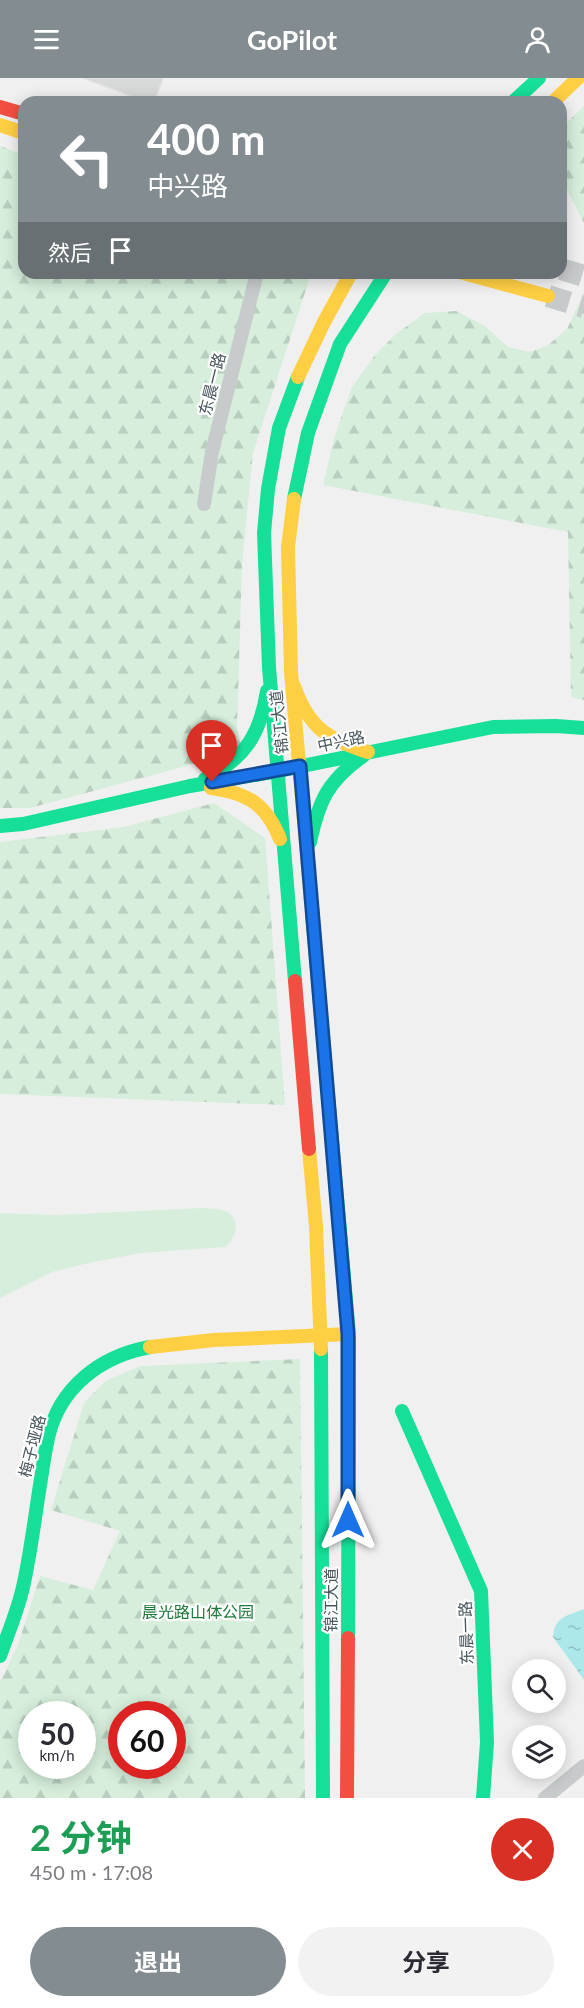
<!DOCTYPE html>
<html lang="zh">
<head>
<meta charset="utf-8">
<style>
  :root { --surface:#fff; --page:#f2f2f3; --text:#2b2b33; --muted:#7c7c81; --accent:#838c90 }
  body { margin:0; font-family:Lato,"Noto Sans SC",sans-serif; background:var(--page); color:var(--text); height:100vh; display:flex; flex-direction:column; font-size:22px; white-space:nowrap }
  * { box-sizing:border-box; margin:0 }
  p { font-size:20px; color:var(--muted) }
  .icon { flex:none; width:33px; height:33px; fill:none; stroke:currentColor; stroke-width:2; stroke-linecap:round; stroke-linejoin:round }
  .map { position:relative; height:1720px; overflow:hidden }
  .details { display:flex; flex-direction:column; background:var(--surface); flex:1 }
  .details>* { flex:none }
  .guide { position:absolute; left:18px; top:18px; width:549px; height:183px; border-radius:18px; box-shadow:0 3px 15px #0003; background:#838c90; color:#fff; overflow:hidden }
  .fabs { position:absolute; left:512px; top:1581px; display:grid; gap:12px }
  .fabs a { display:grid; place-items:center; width:54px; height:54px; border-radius:50%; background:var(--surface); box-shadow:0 3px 15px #0003; font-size:30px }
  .speed { position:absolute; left:18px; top:1623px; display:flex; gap:12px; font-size:30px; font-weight:700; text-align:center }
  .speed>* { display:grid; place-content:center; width:78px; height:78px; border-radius:50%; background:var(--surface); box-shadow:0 3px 15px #0003; line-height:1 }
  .speed small { font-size:15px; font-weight:400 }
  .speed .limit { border:9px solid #d22; background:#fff; color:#111 }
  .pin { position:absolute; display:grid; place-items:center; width:51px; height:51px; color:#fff; margin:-62px -26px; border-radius:50% 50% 50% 0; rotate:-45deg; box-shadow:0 0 6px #0007 }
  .pin .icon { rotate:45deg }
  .me { position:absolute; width:66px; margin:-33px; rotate:0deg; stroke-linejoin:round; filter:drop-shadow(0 0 4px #0008) }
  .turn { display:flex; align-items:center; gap:21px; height:126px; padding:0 30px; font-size:27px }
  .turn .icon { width:78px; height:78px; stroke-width:2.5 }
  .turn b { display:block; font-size:42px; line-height:51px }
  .then { display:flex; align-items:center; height:57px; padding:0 30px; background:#0003; gap:12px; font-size:22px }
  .round { display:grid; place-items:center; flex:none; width:63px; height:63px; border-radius:32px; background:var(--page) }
  .headline { display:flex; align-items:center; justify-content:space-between; height:102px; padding:0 30px }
  h1 { font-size:36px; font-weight:700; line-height:45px; color:#1e9e55 }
  .primary-button { display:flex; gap:12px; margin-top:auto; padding:12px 30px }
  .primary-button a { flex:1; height:69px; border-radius:36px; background:var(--accent); color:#fff; font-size:24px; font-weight:700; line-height:69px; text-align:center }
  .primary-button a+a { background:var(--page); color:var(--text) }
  header { display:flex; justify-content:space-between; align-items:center; height:78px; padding:0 30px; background:var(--accent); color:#fff; font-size:27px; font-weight:700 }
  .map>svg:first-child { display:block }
  .green { fill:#d6eedb }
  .forest { fill:url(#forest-firs); fill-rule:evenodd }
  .water { fill:url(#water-ripples) }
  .building { fill:#d8d9d9; stroke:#e2e2e3; stroke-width:1.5 }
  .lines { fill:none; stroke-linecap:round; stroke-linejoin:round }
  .primary-tunnel { stroke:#c7cacb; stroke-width:22; stroke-dasharray:22 11; stroke-linecap:butt }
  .street { stroke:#c7cbcc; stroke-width:14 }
  .fast { stroke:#16e098; stroke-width:14 }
  .slow { stroke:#ffcf43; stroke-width:14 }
  .jam { stroke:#f24e42; stroke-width:14 }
  .route-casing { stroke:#114b97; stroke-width:15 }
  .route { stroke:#1a73e8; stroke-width:10 }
  .labels { text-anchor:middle; stroke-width:4.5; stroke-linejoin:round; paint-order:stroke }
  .street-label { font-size:16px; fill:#48565c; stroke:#fff }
  .park-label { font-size:16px; fill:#1c7a3b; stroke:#fff }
</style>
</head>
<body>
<header><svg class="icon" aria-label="menu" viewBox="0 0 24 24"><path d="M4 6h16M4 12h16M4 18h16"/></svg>GoPilot<svg class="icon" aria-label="person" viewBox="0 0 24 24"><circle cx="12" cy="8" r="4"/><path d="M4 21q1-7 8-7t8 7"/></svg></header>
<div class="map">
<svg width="584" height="1720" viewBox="0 0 584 1720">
  <defs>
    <pattern id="forest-firs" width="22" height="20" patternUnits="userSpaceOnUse" patternTransform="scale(1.5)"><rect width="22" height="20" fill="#d6eedb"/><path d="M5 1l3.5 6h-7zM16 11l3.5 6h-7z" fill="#b9cebe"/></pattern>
    <pattern id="water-ripples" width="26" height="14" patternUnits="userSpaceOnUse" patternTransform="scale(1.5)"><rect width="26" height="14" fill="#ace8ea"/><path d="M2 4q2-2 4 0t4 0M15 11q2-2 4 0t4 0" fill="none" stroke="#8ebfc1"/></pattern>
  </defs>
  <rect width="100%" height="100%" fill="#f1f0f0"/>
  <path class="green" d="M202,1130C208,1131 216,1130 222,1132C241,1137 239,1158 225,1169L141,1175L84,1186L52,1194L0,1220V1135L56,1137Z"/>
  <g class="forest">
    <polygon points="584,28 584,145 561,100 561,50"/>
    <polygon points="0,68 24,77 24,195 308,195 309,202 253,375 242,487 237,649 242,673 30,730 0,730"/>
    <polygon points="584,214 584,622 571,619 568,454 323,407 335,357 352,309 375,277 396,256 425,235 456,233 485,248 508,269 529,274 547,268 567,251"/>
    <polygon points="214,725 265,760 285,1027 0,1016 0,764 124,749"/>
    <path d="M300,1281L305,1720H0V1604L18,1567L40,1498L93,1512L120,1453L51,1432L84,1325L105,1303L141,1288ZM32,1636H82V1688H32ZM172,1636V1688H122V1636Z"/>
  </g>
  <path class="water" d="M584,1531V1602L553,1559C555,1538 567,1538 584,1531Z"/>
  <polygon class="building" points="83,0 163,0 154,24 147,24"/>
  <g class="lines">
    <g class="primary-tunnel">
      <polyline points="561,191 584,198"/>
      <polyline points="548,218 584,229"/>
    </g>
    <g class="street">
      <polyline points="204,426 212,374 257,195"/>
      <polyline points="545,1720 584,1688"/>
    </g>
    <g class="fast">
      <polyline points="513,24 539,0"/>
      <polyline points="294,421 308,355 340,266 386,195"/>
      <path d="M205,701C245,680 260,657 267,613"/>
      <polyline points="0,748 23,746 190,708 278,693 493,649 556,648 584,650"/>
      <path d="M310,764C319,722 328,703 363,678"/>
      <polyline points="312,835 349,1256 348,1560"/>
      <polyline points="295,903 269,589 264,455 268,411 279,350 298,299"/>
      <polyline points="321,1271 323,1720"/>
      <polyline points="402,1333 481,1513 487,1664 483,1720"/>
      <path d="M0,1578C8,1555 18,1532 23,1509C31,1474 35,1437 41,1401C43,1387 45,1374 48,1360C59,1310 100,1278 150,1269"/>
    </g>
    <g class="slow">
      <polyline points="553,24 578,0"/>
      <polyline points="0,47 24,55"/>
      <polyline points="463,195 548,218"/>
      <polyline points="298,299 324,244 351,195"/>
      <polyline points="294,421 288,469 291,594 312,835"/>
      <path d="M294,608C309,650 327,661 368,674"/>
      <path d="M211,710C248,715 266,726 280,761"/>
      <polyline points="309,1071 316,1148 321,1271"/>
      <polyline points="150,1269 214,1262 349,1256"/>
    </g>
    <g class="jam">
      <polyline points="0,29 24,36"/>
      <polyline points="295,903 309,1071"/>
      <polyline points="347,1720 348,1560"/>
    </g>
  </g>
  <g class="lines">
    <defs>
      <polyline id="route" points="212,704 300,688 348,1256 348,1442"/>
    </defs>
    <use href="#route" class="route-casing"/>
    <use href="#route" class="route"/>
  </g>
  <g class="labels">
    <g class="street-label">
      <text transform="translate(212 306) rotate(-76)" y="6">东晨一路</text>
      <text transform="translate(279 644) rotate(-96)" y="6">锦江大道</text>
      <text transform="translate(341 663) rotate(-12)" y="6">中兴路</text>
      <text transform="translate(32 1368) rotate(-76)" y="6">梅子垭路</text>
      <text transform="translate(331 1522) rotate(-90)" y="6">锦江大道</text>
      <text transform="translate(466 1555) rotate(-92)" y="6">东晨一路</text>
    </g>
    <g class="park-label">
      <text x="198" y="1540">晨光路山体公园</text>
    </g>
  </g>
</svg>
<div class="fabs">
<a><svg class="icon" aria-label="search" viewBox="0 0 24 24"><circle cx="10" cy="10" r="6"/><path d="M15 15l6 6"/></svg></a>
<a><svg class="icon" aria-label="layers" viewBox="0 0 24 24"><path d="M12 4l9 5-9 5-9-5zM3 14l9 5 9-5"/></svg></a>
</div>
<div class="speed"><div>50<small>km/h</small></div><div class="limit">60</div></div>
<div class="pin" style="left:212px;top:704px;background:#d93025"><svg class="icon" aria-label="arrive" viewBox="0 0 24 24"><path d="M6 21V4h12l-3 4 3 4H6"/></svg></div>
<svg class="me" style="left:348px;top:1442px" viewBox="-20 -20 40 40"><path d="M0-17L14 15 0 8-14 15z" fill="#1a73e8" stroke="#fff" stroke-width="4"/></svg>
<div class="guide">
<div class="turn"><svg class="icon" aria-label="left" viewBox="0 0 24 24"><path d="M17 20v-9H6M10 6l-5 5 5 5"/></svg><div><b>400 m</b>中兴路</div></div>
<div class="then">然后<svg class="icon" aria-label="arrive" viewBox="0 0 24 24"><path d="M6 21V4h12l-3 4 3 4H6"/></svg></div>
</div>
</div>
<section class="details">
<div class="headline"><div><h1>2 分钟</h1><p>450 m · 17:08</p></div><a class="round" style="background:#d93025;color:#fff"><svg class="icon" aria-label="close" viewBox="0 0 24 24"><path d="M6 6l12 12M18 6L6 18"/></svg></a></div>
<div class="primary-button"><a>退出</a><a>分享</a></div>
</section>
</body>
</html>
